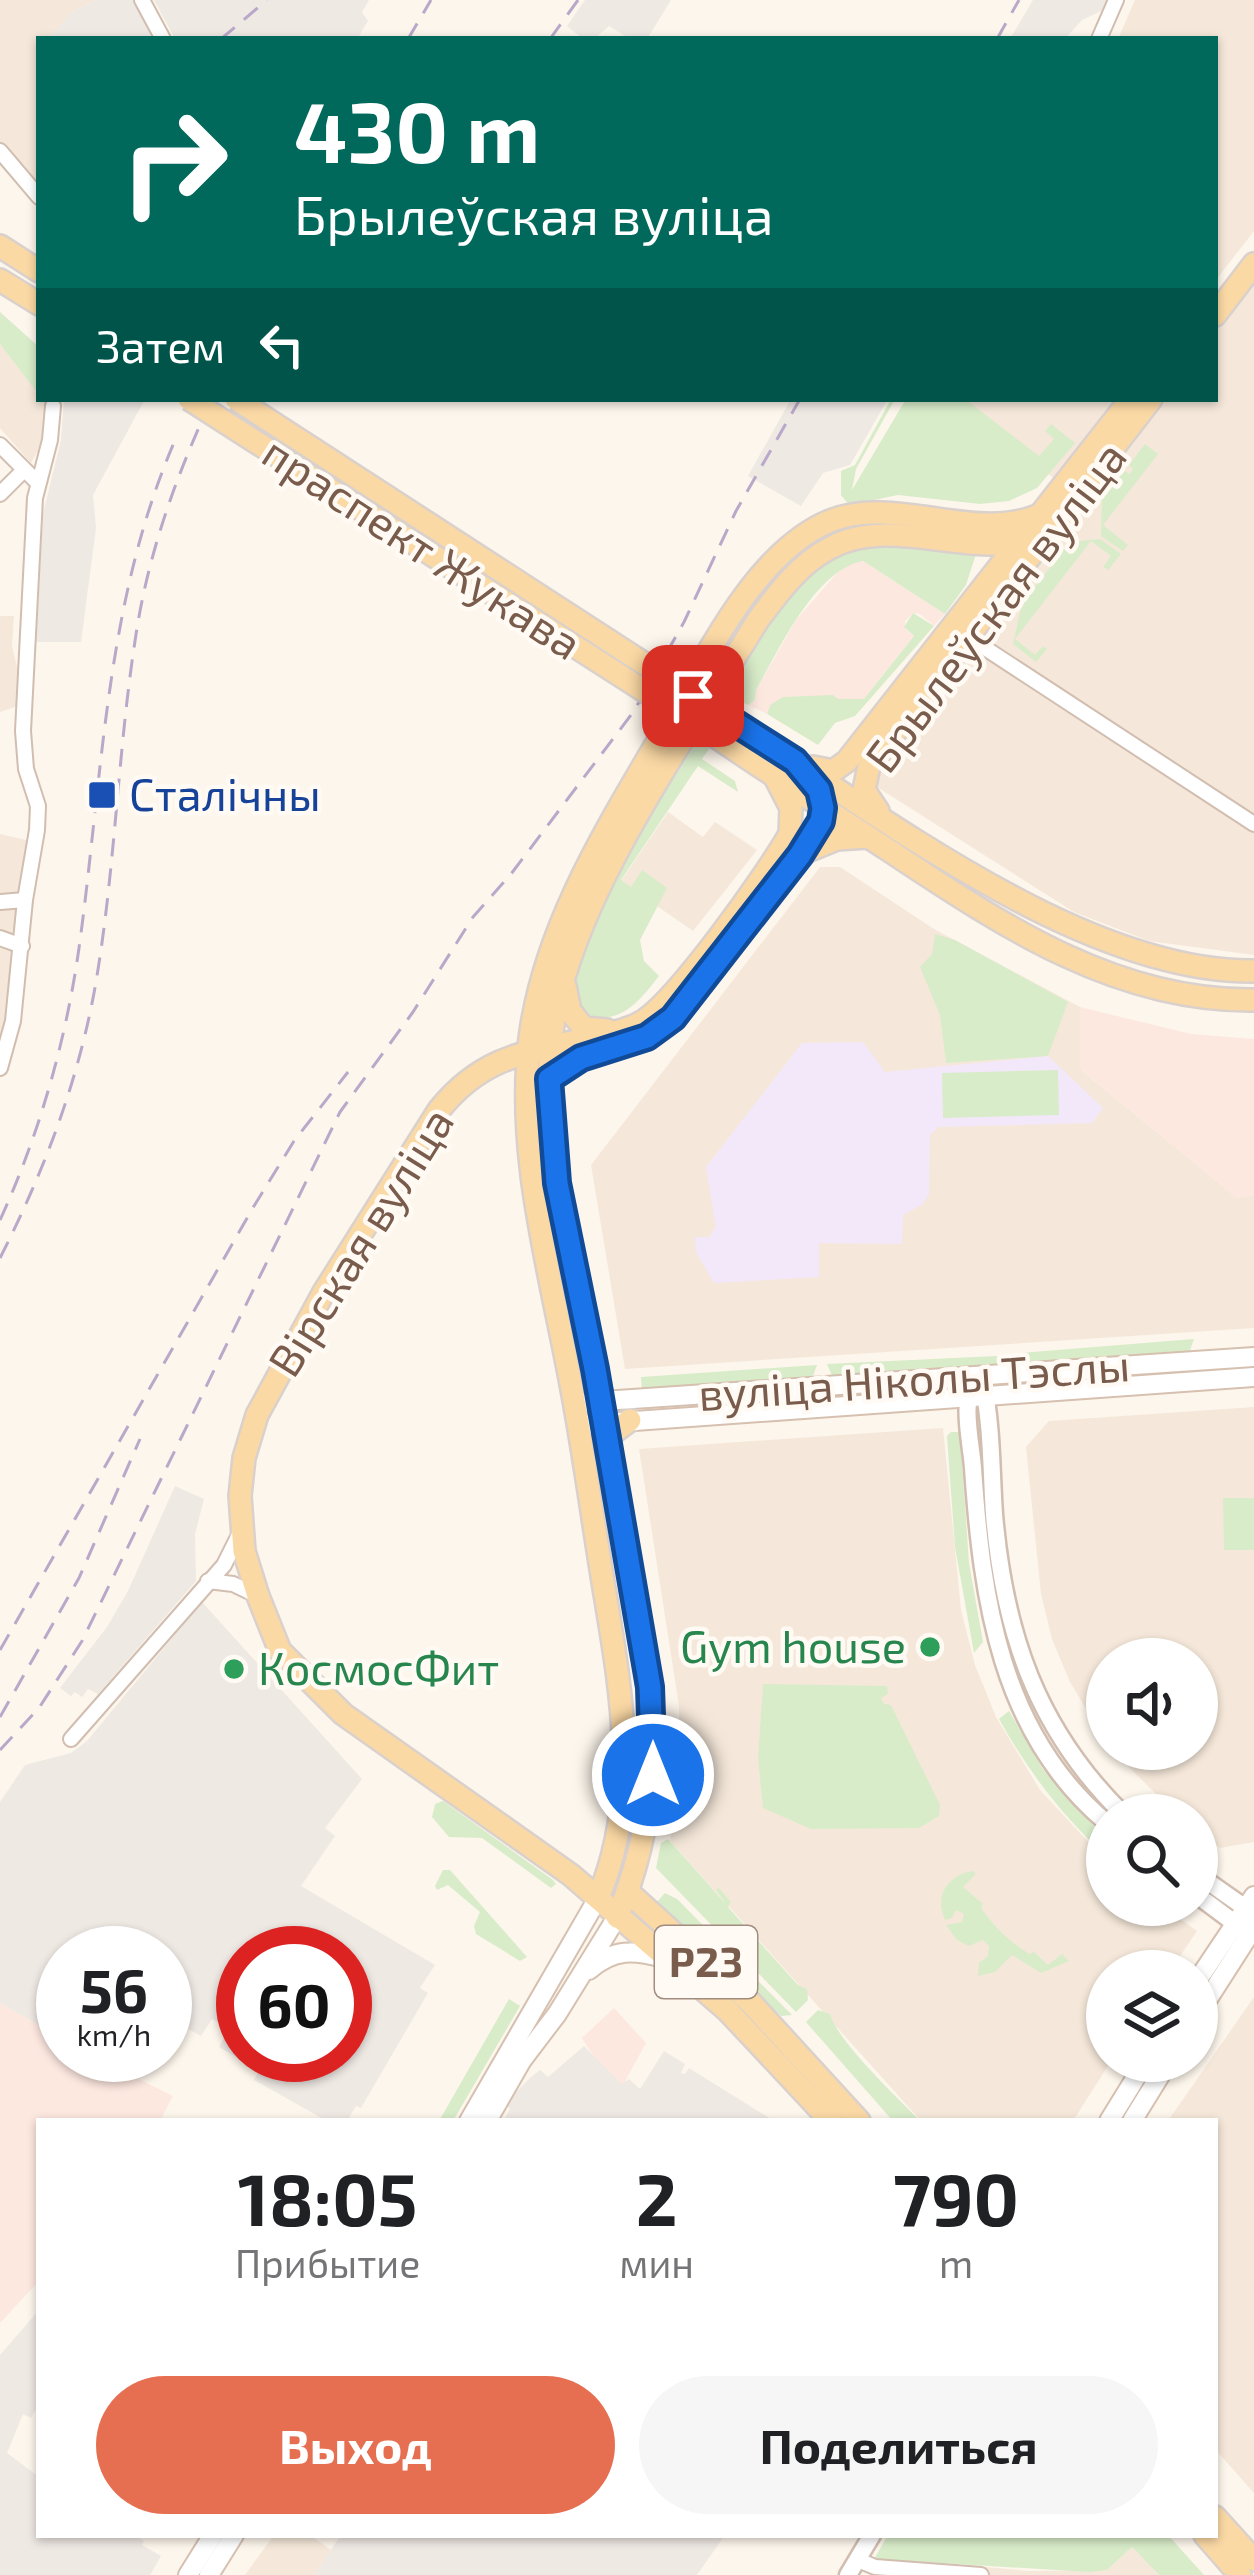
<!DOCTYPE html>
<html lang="ru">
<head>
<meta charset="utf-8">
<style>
  :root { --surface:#fff; --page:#f6f6f6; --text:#202124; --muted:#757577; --accent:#e76f51 }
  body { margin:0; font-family:"Exo 2",sans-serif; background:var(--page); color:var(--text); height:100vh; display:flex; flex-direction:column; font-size:45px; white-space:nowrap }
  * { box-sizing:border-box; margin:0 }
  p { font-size:39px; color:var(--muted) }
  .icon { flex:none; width:66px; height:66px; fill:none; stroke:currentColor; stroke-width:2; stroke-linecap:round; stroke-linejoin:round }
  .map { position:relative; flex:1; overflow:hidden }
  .sheet { position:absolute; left:36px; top:2118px; width:1182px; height:420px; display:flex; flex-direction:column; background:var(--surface); border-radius:0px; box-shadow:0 3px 9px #0004 }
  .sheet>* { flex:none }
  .banner { position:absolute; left:36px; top:36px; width:1182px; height:366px; border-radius:0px; box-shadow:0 3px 9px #0004; background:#00695c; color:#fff; overflow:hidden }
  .tools { position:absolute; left:1086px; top:1638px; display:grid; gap:24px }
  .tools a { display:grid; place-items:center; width:132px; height:132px; border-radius:50%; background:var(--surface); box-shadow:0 3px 9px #0004; font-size:60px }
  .speed { position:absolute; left:36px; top:1926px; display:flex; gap:24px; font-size:60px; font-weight:700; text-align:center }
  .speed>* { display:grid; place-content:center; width:156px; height:156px; border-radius:50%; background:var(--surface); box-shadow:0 3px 9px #0004; line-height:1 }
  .speed small { font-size:30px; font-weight:400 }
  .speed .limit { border:18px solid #d22; background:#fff; color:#111 }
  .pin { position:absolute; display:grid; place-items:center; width:102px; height:102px; color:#fff; margin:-51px; border-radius:24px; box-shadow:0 6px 18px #0006 }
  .me { position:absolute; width:132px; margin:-66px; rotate:0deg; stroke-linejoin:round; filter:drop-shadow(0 0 9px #0008) }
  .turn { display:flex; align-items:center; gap:42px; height:252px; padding:0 60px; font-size:54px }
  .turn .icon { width:156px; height:156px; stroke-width:2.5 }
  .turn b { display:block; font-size:84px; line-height:102px }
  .then { display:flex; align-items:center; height:114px; padding:0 60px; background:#0003; gap:24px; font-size:45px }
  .eta { display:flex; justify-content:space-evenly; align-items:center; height:204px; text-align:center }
  .eta b { font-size:72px; font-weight:700; line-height:84px }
  .primary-button { display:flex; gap:24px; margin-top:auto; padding:24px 60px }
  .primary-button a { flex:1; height:138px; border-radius:72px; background:var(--accent); color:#fff; font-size:48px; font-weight:700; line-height:138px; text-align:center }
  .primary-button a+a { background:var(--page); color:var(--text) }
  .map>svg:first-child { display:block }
  .residential { fill:#f5e8da }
  .commercial { fill:#fde8e0 }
  .industrial { fill:#efe9e4; fill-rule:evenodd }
  .education { fill:#f3e8fa }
  .green { fill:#d8ecc9 }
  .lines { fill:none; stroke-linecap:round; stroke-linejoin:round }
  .minor-casing { stroke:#d1beb0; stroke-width:18 }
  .tertiary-casing { stroke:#d1beb0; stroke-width:21 }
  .secondary-casing { stroke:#d6c0b0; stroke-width:22 }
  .primary-casing { stroke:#dad1cd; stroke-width:26 }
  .minor { stroke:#fff; stroke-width:14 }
  .tertiary { stroke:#fff; stroke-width:16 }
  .secondary { stroke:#fff; stroke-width:18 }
  .primary { stroke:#fbd9a5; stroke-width:21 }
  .rail { stroke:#b9a8c9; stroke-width:3; stroke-dasharray:18 12; stroke-linecap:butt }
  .primary-bridge-casing { stroke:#dad1cd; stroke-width:26; stroke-linecap:butt }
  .primary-bridge { stroke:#fbd9a5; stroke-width:21 }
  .route-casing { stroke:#114b97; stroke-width:30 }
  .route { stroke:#1a73e8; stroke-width:21 }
  .transit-dot { fill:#1a4fb4; stroke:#fffaf3; stroke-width:4.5 }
  .leisure-dot { fill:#2e9e5b; stroke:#fffaf3; stroke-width:4.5 }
  .labels { text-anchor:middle; stroke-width:9; stroke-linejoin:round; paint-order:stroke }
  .shield { fill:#fffaf3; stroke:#a28b7f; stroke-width:3 }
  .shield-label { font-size:42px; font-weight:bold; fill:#7a5c4d }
  .street-label { font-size:45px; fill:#7a5c4d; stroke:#fffaf3 }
  .transit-label { font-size:45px; fill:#164399; stroke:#fffaf3; text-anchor:start }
  .leisure-label { font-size:45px; fill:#27864d; stroke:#fffaf3; text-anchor:end }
</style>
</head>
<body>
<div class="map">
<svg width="1254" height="2575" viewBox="0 0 1254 2575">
  <rect width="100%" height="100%" fill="#fdf6ec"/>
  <g class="residential">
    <polygon points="0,0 96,0 72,12 48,39 39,39 39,187 0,143"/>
    <polygon points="1135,0 1254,0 1254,231 1215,281 1215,39 1118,39"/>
    <polygon points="1254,281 1254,955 1149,941 1074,912 877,787 881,763 957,663 995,623 1136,440 1161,399 1215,399 1215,330"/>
    <polygon points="0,344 47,405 40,447 31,463 0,428"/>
    <polygon points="949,399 1124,399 1060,483"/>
    <polygon points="0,616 14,616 12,646 23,692 21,705 0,712"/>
    <polygon points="668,812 703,837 715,822 757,850 693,931 621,881"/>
    <polygon points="0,834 30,841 9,1009 0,1043"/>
    <polygon points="820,867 840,867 934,929 1080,1007 1081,1070 1236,1197 1254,1195 1254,1328 625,1369 591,1165"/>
    <polygon points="1254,1407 1254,1842 1220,1848 1197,1831 1197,1815 1177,1815 1111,1749 1197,1749 1197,1659 1107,1659 1107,1744 1070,1682 1052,1639 1041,1594 1026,1447 1049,1421"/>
    <polygon points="943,1428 961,1610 975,1665 996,1717 1040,1790 1107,1862 1107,1905 1160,1905 1197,1931 1170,1971 1107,1971 1107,2061 1111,2061 1073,2121 921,2121 670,1841 680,1777 679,1706 639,1449"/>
    <polygon points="1254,1997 1254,2493 1215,2449 1215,2121 1168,2121"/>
    <polygon points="274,2535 310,2535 331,2550 314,2575 245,2575"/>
    <polygon points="1132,2547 1159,2575 927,2575 930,2562 1028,2571 1107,2570"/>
  </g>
  <g class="commercial">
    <polygon points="863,561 945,614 934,626 920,614 913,613 905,621 906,630 914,636 864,699 770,705 767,714 748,705 755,700 756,690 796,620 843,566"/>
    <polygon points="1080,1007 1191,1034 1254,1039 1254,1195 1237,1198 1080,1069"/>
    <polygon points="0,2003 63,2039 63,2055 90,2055 173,2096 160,2121 39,2121 39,2281 0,2323"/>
    <polygon points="614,2008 646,2043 623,2085 596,2060 582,2038"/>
  </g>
  <g class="industrial">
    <polygon points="96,0 135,0 156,39 48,39 72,12"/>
    <polygon points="154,0 369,0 362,12 368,21 357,39 175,39"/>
    <polygon points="585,0 671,0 647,39 630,39 609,26 594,39 583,39 567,26"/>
    <polygon points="1033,0 1107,0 1103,10 1082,20 1065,39 1010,39"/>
    <polygon points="64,399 145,399 93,495 96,528 81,642 36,642 43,514 61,440"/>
    <polygon points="791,399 888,399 850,465 823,473 801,506 748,476"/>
    <polygon points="175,1486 204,1499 195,1534 196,1581 98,1694 88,1689 82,1697 75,1692 71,1696 60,1688 107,1627 128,1591"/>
    <path d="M202,1602L362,1779L325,1828L335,1836L301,1886L435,1965L420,1988L428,1993L361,2108L356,2106L347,2121H327L254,2080L259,2070L219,2047L229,2029L212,2019L201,2036L181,2025L168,2047L165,2045V1953H63V2039L0,2003V1802L25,1765L71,1753L87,1741ZM243,1953H345V2055H243Z"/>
    <polygon points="584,2046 622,2084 629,2079 640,2089 664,2051 685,2064 681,2073 685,2074 689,2068 771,2119 503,2121 510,2109 505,2103 530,2078 540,2070 548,2077"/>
    <polygon points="39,2310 39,2404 31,2418 23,2414 7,2453 39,2477 39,2535 134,2535 144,2541 142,2545 161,2556 150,2575 0,2575 0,2355"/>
    <polygon points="341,2535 725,2535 697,2575 314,2575"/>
  </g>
  <polygon class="education" points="863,1042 885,1072 1048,1056 1103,1108 1092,1123 938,1127 930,1135 929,1194 923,1204 903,1215 902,1244 819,1243 819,1277 714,1283 696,1252 695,1237 709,1237 716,1227 706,1167 802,1043"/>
  <g class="green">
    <polygon points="0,312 39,347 39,395 0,344"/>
    <polygon points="891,399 895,399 856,469 852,490 906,399 965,399 1039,456 1054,439 1045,431 1051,424 1075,443 1037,488 1009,501 980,504 898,495 849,505 841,495 841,471 855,465"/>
    <polygon points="1145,444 1158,454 1103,525 1128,545 1123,551 1101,536 1102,499 1124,471 1130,474 1133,469 1129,465"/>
    <polygon points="1100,539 1121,554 1108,570 1103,567 1111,556 1091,541 1015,639 1035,655 1043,646 1047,649 1036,662 1013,644 1022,603 1070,542"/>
    <path d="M871,545L976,554L966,585L945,614L863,561C815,570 779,650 756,690L755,700L748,705L742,702L702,759L735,781L738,792L698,766L621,880L631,887L642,870L667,888L640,940L644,961L659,976C640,1000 627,1018 595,1019L584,1010L579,1015L571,1003L574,976L613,875L715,713L751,642L803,579L837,554Z"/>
    <polygon points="913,613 934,626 855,716 835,723 818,745 767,714 770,705 783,697 833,695 838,699 864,699 914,636 904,627"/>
    <polygon points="935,934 955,940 1068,1002 1048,1056 946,1063 940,1015 920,967 932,954"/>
    <polygon points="1058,1070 1059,1115 943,1118 942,1073"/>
    <polygon points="1194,1339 1189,1353 1015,1367 1014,1359 1020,1353"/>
    <polygon points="997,1356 1001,1367 833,1378 827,1364"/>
    <polygon points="817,1365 812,1379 642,1392 641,1377"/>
    <polygon points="951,1432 960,1432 969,1563 983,1642 974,1653 955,1547 947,1436"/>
    <polygon points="1223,1498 1254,1498 1254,1550 1224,1550"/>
    <polygon points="763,1684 887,1686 888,1694 881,1698 884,1704 891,1705 940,1805 939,1816 919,1828 811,1829 763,1808 758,1759"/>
    <path d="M1009,1711L1042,1768L1107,1841V1857C1062,1816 1028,1771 999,1719Z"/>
    <polygon points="443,1801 553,1880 556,1884 551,1888 482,1838 449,1837 432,1817 435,1804"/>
    <polygon points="668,1839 726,1904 716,1890 719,1888 731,1902 728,1907 798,1985 807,1989 808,2000 796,2012 656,1868 661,1843"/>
    <polygon points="443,1870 450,1870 527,1957 520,1961 476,1934 474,1926 480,1912 448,1885 437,1890 435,1886"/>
    <path d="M972,1871L976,1874L963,1887L983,1904L981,1908C997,1930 1007,1939 1029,1954L1034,1952L1048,1965L1062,1954L1069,1961L1041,1973L1012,1955L995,1972L978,1976L979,1963L988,1956L989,1946L983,1940L969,1946L957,1940L946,1925L962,1922L964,1914L956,1910L952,1918L945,1920C934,1896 947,1876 972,1871Z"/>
    <polygon points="665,1893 677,1899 792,2015 781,2016 655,1904"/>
    <polygon points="509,1999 520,2006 453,2121 439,2121"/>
    <path d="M818,2010L830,2014C838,2042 897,2097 920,2121H893L806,2022Z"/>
    <polygon points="888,2535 1168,2535 1204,2575 1159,2575 1132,2547 1107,2570 1090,2572 874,2559"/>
  </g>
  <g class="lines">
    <defs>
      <g id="minor">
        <polyline points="142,0 163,39"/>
        <polyline points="1099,39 1116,0"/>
        <polyline points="0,151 39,197"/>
        <polyline points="0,445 38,483"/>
        <polyline points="0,494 23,471"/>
        <polyline points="962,633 1254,824"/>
        <polyline points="0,902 25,900"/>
        <polyline points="0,938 22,946"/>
        <polyline points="0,1068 13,1021 25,900 37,830 38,806 26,769 23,731 35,498 50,440 53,406"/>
        <polyline points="208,1581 233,1584 258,1596"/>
        <polyline points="71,1739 224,1565 239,1535"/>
        <polyline points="858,2560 875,2567 981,2575"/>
      </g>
      <g id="tertiary">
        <path d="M976,1377C960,1400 971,1441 973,1468C982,1598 1000,1734 1107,1823"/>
        <path d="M983,1384C992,1426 991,1471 994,1514C1004,1633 1037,1730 1124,1815"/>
        <polyline points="1197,1874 1254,1914"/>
        <polyline points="1197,1895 1244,1930"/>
        <polyline points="848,2575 872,2535"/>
      </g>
      <g id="secondary">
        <polyline points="588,1402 1254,1357"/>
        <polyline points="579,1425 1254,1377"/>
        <path d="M589,1970C614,1948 634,1950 664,1958"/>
        <polyline points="1197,1981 1254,1896"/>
        <polyline points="1197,2016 1254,1927"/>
        <polyline points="469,2121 598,1898"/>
        <polyline points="487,2121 522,2060 557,2014 617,1917"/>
        <polyline points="1109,2121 1146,2061"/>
        <polyline points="1132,2121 1169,2061"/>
        <polyline points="188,2575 213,2535"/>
        <polyline points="209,2575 234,2535"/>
      </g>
      <g id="primary">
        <polyline points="0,246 39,271"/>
        <polyline points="0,280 39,304"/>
        <polyline points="1215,315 1254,264"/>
        <path d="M731,720C874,810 1081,973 1254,971"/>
        <path d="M718,738C774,777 831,812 887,849C999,923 1114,1002 1254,1000"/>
        <polyline points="813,767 833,771 847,761 1131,399"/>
        <path d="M775,777L791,808L790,834C768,873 675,1004 640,1023C626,1031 610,1033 595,1037C530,1052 484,1054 439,1110L324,1292L257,1415L244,1458L240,1496L244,1551L258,1596L280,1651L343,1714L571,1875L728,2011L831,2121"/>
        <polyline points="878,811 864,790 869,766 1151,399"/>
        <polyline points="800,854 837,839 868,837"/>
        <polyline points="565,986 570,1011 584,1028 607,1030"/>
        <polyline points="549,1079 586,1056 647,1037 673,1018 800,855 821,821 820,795"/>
        <polyline points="606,1438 630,1420"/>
        <polyline points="628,1892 750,2002 859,2121"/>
        <path d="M598,1898C640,1800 622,1696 605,1594C593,1523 584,1451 570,1379C549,1267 516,1153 530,1038C545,923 611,822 668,724C706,658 755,552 830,521C897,495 972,542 1037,516"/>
        <path d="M617,1917C677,1779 645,1656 620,1516C606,1438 593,1361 577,1283C560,1200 541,1117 552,1032C570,896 687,737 758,620C779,592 799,564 830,548C878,522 936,543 987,544C1008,545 1031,538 1050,530"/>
        <polyline points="1215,2517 1254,2560"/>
        <polyline points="1205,2535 1240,2575"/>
      </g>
    </defs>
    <use href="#minor" class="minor-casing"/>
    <use href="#tertiary" class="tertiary-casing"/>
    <use href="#secondary" class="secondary-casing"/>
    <use href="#primary" class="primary-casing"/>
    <use href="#minor" class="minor"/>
    <use href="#tertiary" class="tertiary"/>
    <use href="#secondary" class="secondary"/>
    <use href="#primary" class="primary"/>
    <g class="rail">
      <polyline points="221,39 267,0"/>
      <polyline points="408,39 431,0"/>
      <polyline points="550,39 578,0"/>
      <polyline points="997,39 1019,0"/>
      <path d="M0,1220C39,1135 66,1041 79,948C103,775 105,600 176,438"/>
      <path d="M0,1258C43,1173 76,1088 94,993C115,877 117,758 135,641C147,557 176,475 212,399"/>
      <polyline points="0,1650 254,1206 294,1141 348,1072"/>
      <polyline points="0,1717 79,1578 140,1439"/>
      <polyline points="0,1750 39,1708 82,1641 340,1112 413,1012 473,917 511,874 634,711 684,622 736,511 800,399"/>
    </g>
    <defs>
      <g id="primary-bridge">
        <polyline points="189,399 718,738"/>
        <polyline points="236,399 731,720"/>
      </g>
    </defs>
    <use href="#primary-bridge" class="primary-bridge-casing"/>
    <use href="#primary-bridge" class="primary-bridge"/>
  </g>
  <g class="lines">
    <defs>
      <polyline id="route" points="653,1775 650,1687 595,1369 557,1183 549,1079 581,1058 647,1037 673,1018 800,855 821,821 823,808 819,790 795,761 693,696"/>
    </defs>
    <use href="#route" class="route-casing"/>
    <use href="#route" class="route"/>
  </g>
  <rect class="transit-dot" x="87" y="780" width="30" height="30" rx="6"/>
  <g class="leisure-dot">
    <circle cx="930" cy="1647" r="12"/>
    <circle cx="234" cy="1669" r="12"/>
  </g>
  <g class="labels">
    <rect class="shield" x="655" y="1926" width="102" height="72" rx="9"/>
    <g class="shield-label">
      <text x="706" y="1977">Р23</text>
    </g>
    <g class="street-label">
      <text transform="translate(422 548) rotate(33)" y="16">праспект Жукава</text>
      <text transform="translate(996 607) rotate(-53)" y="16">Брылеўская вуліца</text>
      <text transform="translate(361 1242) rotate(-58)" y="16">Вірская вуліца</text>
      <text transform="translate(914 1380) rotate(-4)" y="16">вуліца Ніколы Тэслы</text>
    </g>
    <g class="transit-label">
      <text x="129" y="811">Сталічны</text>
    </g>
    <g class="leisure-label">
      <text x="906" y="1663">Gym house</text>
      <text x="258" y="1685" text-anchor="start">КосмосФит</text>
    </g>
  </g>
</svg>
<div class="tools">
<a><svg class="icon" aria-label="sound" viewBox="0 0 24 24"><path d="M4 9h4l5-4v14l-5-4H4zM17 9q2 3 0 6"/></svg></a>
<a><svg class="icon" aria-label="search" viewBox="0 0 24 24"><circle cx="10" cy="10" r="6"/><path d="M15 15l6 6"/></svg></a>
<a><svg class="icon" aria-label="layers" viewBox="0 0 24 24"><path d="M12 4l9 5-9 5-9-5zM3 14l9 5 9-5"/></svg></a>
</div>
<div class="speed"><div>56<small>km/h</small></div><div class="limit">60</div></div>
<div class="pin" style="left:693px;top:696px;background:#d93025"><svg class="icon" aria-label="arrive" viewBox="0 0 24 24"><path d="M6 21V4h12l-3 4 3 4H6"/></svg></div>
<svg class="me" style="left:653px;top:1775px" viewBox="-20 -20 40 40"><circle r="17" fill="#1a73e8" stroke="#fff" stroke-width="3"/><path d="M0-11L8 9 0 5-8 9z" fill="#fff"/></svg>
<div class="banner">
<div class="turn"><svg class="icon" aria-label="right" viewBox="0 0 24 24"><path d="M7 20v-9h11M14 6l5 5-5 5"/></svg><div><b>430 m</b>Брылеўская вуліца</div></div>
<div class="then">Затем<svg class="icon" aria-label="left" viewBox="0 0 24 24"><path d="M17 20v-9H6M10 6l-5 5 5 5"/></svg></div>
</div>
<section class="sheet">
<div class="eta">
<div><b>18:05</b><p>Прибытие</p></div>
<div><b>2</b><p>мин</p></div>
<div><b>790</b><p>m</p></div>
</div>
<div class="primary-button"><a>Выход</a><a>Поделиться</a></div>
</section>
</div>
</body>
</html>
